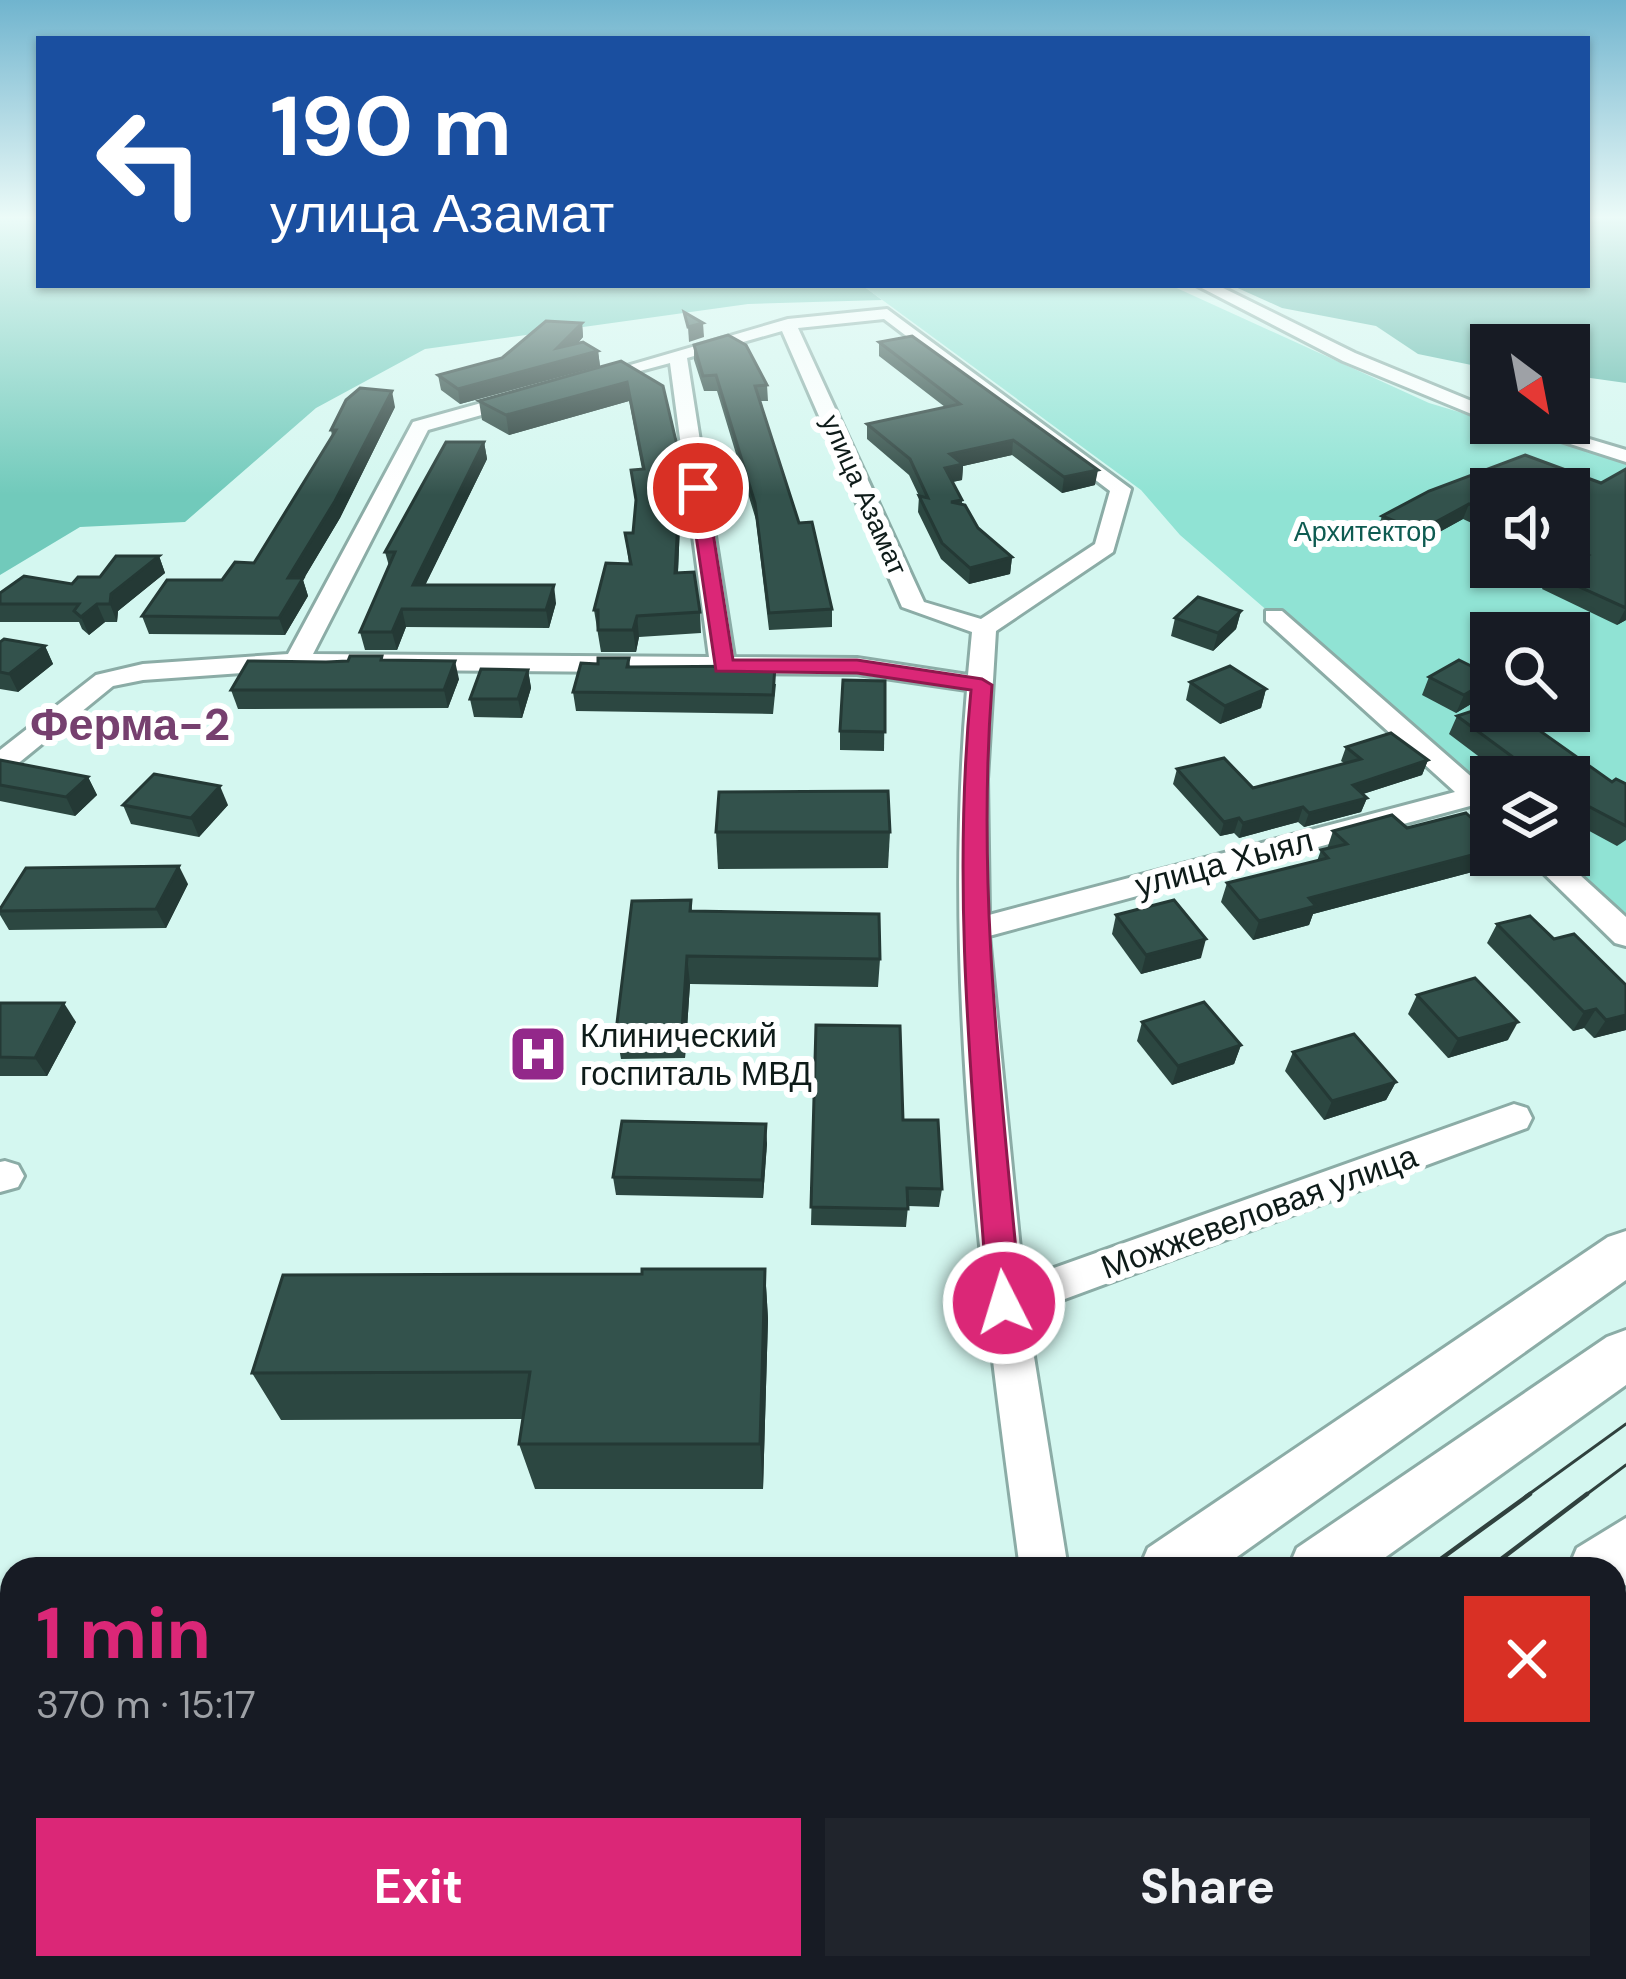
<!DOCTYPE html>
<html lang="en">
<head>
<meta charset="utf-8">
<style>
  :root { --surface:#171b24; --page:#20242c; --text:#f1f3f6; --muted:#9ea1a6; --accent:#db2777 }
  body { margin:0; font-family:"DM Sans",sans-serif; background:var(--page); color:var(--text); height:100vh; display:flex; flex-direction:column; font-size:45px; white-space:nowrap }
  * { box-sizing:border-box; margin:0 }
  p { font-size:39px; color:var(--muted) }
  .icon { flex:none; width:66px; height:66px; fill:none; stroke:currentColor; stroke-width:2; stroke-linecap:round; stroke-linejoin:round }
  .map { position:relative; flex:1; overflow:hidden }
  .sheet { position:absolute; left:0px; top:1557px; width:1626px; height:423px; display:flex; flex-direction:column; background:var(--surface); border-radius:36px 36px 0 0; box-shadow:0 3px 9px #0004 }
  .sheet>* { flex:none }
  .hud { position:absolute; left:36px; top:36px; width:1554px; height:252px; border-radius:0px; box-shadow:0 3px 9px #0004; background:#1a4fa0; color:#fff; overflow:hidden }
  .needle { width:78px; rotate:148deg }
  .controls { position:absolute; left:1470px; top:324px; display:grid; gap:24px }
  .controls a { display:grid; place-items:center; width:120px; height:120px; border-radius:0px; background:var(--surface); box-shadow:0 3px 9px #0004; font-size:60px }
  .pin { position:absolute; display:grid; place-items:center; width:102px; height:102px; color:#fff; margin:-51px; border:6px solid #fff; border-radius:50%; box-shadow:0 3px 12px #0007 }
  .me { position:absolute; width:132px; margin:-66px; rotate:355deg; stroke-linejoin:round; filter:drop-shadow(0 0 9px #0008) }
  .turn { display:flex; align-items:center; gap:42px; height:252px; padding:0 36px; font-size:54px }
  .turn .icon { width:156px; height:156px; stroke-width:2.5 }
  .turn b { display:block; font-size:84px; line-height:102px }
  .round { display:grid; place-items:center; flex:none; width:126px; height:126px; border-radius:0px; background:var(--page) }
  .headline { display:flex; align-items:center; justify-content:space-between; height:204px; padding:0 36px }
  h1 { font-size:72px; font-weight:700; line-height:90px; color:var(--accent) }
  .action { display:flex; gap:24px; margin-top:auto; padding:24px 36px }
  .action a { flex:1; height:138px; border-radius:0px; background:var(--accent); color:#fff; font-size:48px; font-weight:700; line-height:138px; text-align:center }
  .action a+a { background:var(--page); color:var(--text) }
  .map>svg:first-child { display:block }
  .green { fill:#90e3d4; fill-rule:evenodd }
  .forest { fill:#71cabb }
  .water { fill:#5cb5a7 }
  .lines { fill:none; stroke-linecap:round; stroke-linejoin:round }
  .minor-casing { stroke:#8baca6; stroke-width:6 }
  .major-casing { stroke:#8baca6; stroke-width:6 }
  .minor { fill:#fff; fill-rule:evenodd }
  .major { fill:#fff; fill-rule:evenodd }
  .tram-far1 { stroke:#30413e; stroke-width:3 }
  .tram { stroke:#30413e; stroke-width:4.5 }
  .wall { fill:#2c4741 }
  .shaded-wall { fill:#243935 }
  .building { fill:#33524c; stroke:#243935; stroke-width:3 }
  .route { fill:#db2777; stroke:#8e194d; stroke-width:3 }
  .labels { text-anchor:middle; stroke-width:12; stroke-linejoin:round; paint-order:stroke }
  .far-street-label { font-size:27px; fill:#0e1b19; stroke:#fff }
  .far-park-label { font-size:27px; fill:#0e5b51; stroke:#fff }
  .street-label { font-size:33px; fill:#0e1b19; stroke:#fff }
  .poi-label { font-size:33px; fill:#0e1b19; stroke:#fff; text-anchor:start }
  .district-label { font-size:45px; font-weight:bold; fill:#76406f; stroke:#fff }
</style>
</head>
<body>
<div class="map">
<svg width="1626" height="1979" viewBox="0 0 1626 1979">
  <rect width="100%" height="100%" fill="#d4f7f0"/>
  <path class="green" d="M862,285H1170L1429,403L1626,462V923L1548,855H1569V777H1491V805L1180,535L1141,490ZM1491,489H1569V567H1491ZM1491,633H1569V711H1491Z"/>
  <polygon class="forest" points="0,218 39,218 39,285 862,285 882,300 748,304 425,349 316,408 185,522 80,527 0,575"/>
  <polygon class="water" points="1587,218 1626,218 1626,383 1569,375 1569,345 1491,345 1491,368 1486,368 1418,354 1376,326 1282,308 1231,285 1587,285"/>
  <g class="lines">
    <defs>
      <g id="minor">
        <polygon points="1196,285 1217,285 1355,353 1491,409 1491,422 1343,361"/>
        <path d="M887,309L1131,489L1113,552L996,631L987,779L989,915L1455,792L1266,621V611H1282L1491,794V811L1470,806L989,936L1023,1279L1514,1104L1527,1108L1532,1118L1527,1128L1027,1313L1068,1569H1020C981,1279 942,983 967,690L857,674L297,669L143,680L113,686L10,770L0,772V750L96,675L143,664L288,654L413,422L521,392L528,394V402L428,430L313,654L709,657L670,363L588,385L579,380L788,319ZM884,319L1110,491L1095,544L981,619L924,602L798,328ZM782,331L902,607L972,632L968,675L857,658L734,657L687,358Z"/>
        <polygon points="1505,423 1536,423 1626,450 1626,462"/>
        <polygon points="1525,855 1558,855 1626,917 1626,946 1615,943"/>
        <polygon points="5,1161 18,1165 24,1176 18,1187 0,1192 0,1162"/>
      </g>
      <g id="major">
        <polygon points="1626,1231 1626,1280 1220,1569 1139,1569 1148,1548 1608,1237"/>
        <polygon points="1626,1330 1626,1385 1369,1569 1288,1569 1297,1548 1607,1337"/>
        <polygon points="1626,1518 1626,1585 1614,1592 1614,1569 1568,1569 1577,1548"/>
        <polygon points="1626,1675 1626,1743 1614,1748 1614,1680"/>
        <polygon points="681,1968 766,1968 761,1979 677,1979"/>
        <polygon points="1031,1968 1113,1968 1108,1979 1027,1979"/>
        <polygon points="1175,1968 1264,1968 1259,1979 1171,1979"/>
      </g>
    </defs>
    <use href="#minor" class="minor-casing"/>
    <use href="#major" class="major-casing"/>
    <use href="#minor" class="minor"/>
    <use href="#major" class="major"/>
    <g class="tram-far1">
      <polyline points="1525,1497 1626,1424"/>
      <polyline points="1583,1497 1626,1465"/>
    </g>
    <g class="tram">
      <polyline points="1427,1569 1530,1494"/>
      <polyline points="1488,1569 1587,1494"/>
      <polyline points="853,1979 869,1968"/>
      <polyline points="914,1979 929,1968"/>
    </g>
  </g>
  <g class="wall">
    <polygon points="582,323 583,337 578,343 598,351 600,366 460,404 441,390 438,375 502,358"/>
    <polygon points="879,342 1095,485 1062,493 1012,455 963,466 962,480 952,482 962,500 962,505 978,528 1012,557 1010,574 969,584 941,559 918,512 919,496 909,475 867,439 867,424 945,407 879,356"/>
    <polygon points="694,345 767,385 768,401 760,401 799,523 832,609 832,627 769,630 756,520 717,391 704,391 694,360"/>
    <polygon points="621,361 679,454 680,474 672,475 679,503 680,524 678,572 700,612 701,633 639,637 636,652 601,652 594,610 629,564 625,533 633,533 636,506 631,470 642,469 629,401 509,435 482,420 479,401"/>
    <polygon points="395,407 340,518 303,580 308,596 285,635 149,634 142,616 222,580 254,563 332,436 331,430"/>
    <polygon points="484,442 487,459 425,585 556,603 549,628 406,627 397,650 365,650 360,632 389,566 385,552"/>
    <polygon points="1525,455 1601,483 1626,469 1626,620 1617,625 1542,589 1549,573 1562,567 1569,567 1569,489 1491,489 1491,532 1463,519 1414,546 1377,531 1382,516 1429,491"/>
    <polygon points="159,556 165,573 118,611 117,622 105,622 89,635 82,629 79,622 0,622 0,593 72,584 100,577"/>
    <polygon points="1241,611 1236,629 1213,651 1171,636 1175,618"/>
    <polygon points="0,642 45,646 53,664 18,692 0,689"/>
    <polygon points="629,658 630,667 776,684 773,714 576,711 573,692"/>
    <polygon points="383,660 459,679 448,708 238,709 231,690 326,662"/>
    <polygon points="528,670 531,688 522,718 474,717 470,699"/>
    <polygon points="1429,677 1486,695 1456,713 1422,695"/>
    <polygon points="885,681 884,751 840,750 840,731"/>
    <polygon points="1190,682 1266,689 1261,708 1220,724 1186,700"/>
    <polygon points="1457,716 1612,782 1626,784 1626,840 1617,846 1569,820 1569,777 1506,777 1449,734"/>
    <polygon points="1346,747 1428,760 1422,775 1363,794 1367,798 1361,812 1304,827 1298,822 1239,838 1234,833 1220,836 1173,784 1177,769 1253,788 1344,763 1341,761"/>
    <polygon points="0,760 88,777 97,795 75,816 0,801"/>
    <polygon points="123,805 228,805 199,837 131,824"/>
    <polygon points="1407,828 1491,855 1500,855 1495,866 1313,914 1309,925 1253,940 1221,902 1227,883 1317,861 1321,850 1327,849 1333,831"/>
    <polygon points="716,832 890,832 888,868 718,869"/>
    <polygon points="188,884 166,928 9,930 0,915 0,909"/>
    <polygon points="691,900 692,912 880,959 878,987 690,984 685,1058 621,1059 616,1031"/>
    <polygon points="1116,915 1201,958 1141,974 1112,934"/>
    <polygon points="1497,924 1626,1030 1594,1038 1584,1028 1573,1031 1487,943"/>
    <polygon points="1417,995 1508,1040 1448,1058 1408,1014"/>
    <polygon points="0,1003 76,1022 47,1076 0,1076"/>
    <polygon points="1142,1022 1241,1045 1234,1064 1172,1085 1137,1041"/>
    <polygon points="816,1025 903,1120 942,1189 939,1207 908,1206 906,1227 811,1225"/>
    <polygon points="1293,1052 1396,1082 1386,1100 1324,1120 1285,1071"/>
    <polygon points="767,1143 763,1198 616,1195 613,1177"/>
    <polygon points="765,1269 768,1319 763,1489 535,1489 519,1444 523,1419 281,1420 252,1373 642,1274"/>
  </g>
  <g class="shaded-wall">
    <polygon points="582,323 583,337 562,361 598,351 600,366 460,404 458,389 557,348"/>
    <polygon points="703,323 704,337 689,342 688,327"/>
    <polygon points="627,382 629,401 509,435 506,415"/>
    <polygon points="392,391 395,407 340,518 303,580 308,596 285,635 279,618 288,578"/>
    <polygon points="1013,440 1012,455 963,466 962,480 943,484 945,468 950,454"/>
    <polygon points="484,442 487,459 417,602 413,585"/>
    <polygon points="1098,470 1095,485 1062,493 1064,477"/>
    <polygon points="679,503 680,524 677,594 675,573"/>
    <polygon points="1469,504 1463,519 1414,546 1419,531"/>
    <polygon points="159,556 165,573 118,611 117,622 110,604 111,594"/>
    <polygon points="1012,557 1010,574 969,584 970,568"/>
    <polygon points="554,585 556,603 549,628 546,610"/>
    <polygon points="97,604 105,622 89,635 81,617"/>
    <polygon points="1626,608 1626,620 1617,625"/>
    <polygon points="402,609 406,627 397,650 392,632"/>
    <polygon points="1241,611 1236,629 1213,651 1218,633"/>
    <polygon points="637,616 639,637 636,652 633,630"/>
    <polygon points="45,646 53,664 18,692 9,674"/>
    <polygon points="455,661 459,679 448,708 444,690"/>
    <polygon points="528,670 531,688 522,718 518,699"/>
    <polygon points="1491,679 1486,695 1456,713 1464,695"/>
    <polygon points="1266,689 1261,708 1220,724 1225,706"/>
    <polygon points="1428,760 1422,775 1347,799 1353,785"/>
    <polygon points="88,777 97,795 75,816 66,797"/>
    <polygon points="220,786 228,805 199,837 191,818"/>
    <polygon points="1367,798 1361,812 1304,827 1309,813"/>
    <polygon points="1303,807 1298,822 1239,838 1243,823"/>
    <polygon points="1239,818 1234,833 1220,836 1224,822"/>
    <polygon points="1491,850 1491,855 1500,855 1495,866 1313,914 1309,925 1253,940 1259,921 1309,898"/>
    <polygon points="179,866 188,884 166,928 156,909"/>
    <polygon points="1206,939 1201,958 1141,974 1146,955"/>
    <polygon points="687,956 690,984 685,1058 682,1030"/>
    <polygon points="64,1003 76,1022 47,1076 35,1058"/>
    <polygon points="1596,1009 1584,1028 1573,1031 1584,1012"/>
    <polygon points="1626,1015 1626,1030 1594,1038 1606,1020"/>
    <polygon points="1518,1022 1508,1040 1448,1058 1458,1039"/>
    <polygon points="1241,1045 1234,1064 1172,1085 1178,1066"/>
    <polygon points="1396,1082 1386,1100 1324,1120 1332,1101"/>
    <polygon points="766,1124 767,1143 763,1198 762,1180"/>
    <polygon points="765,1269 768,1319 763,1489 760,1444"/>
  </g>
  <g class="building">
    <polygon points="684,312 703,323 688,327"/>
    <polygon points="546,321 582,323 557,348 583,342 598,351 458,389 438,375 502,358"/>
    <polygon points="728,335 746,345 767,385 755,386 799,523 812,522 832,609 769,613 755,503 716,375 703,376 694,345"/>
    <polygon points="912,336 1098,470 1064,477 1013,440 950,454 963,464 945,468 962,500 951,502 965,505 978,528 1012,557 970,568 942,543 919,496 928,498 910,459 867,424 960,404 879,342"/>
    <polygon points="621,361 663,386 679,454 667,455 679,503 675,573 694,572 700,612 637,616 633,630 598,630 598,610 594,610 606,563 631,564 625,533 633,533 636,500 631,470 644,469 627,382 506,415 479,401"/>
    <polygon points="360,388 392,391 335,501 288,578 303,578 279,618 142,616 167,580 222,580 235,562 254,563 336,430 331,430 346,400"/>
    <polygon points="446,442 484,442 413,585 554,585 546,610 402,609 392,632 360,632 395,552 385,552"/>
    <polygon points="1525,455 1601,483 1626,469 1626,608 1549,573 1562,567 1569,567 1569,564 1588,555 1569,547 1569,489 1491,489 1491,514 1469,504 1419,531 1382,516 1429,491"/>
    <polygon points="116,556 159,556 111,594 110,604 97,604 81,617 74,611 79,604 0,604 0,593 24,576 72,584 78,577 100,577"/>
    <polygon points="1198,597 1241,611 1218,633 1175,618"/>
    <polygon points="4,639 45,646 9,674 0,672 0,642"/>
    <polygon points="350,656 382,656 381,660 455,661 444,690 231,690 248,661 326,662 348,661"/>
    <polygon points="598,658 629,658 627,667 775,666 773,695 573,692 581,663 598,664"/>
    <polygon points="1459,660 1491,676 1491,679 1464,695 1429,677"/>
    <polygon points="1230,666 1266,689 1225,706 1190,682"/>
    <polygon points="481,669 528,670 518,699 470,699"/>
    <polygon points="843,680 885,681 885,732 840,731"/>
    <polygon points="1491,705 1491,711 1512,711 1612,782 1616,779 1626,784 1626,826 1569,796 1569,777 1540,777 1457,716"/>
    <polygon points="1391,733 1428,760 1353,785 1367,798 1309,813 1303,807 1243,823 1239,818 1224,822 1177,769 1224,758 1253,788 1361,759 1346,747"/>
    <polygon points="0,760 88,777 66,797 0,785"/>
    <polygon points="154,774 220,786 191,818 123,805"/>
    <polygon points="888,791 890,832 716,832 719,792"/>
    <polygon points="1466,813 1491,836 1491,850 1309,898 1316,906 1259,921 1227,883 1328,858 1321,850 1347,844 1333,831 1392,815 1407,828"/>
    <polygon points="179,866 156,909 0,911 0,909 26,868"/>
    <polygon points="691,900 690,911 879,914 880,959 687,956 682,1030 616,1031 632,901"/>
    <polygon points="1174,900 1206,939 1146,955 1116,915"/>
    <polygon points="1530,916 1554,939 1574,934 1626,985 1626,1015 1606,1020 1596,1009 1584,1012 1497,924"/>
    <polygon points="1475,978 1518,1022 1458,1039 1417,995"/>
    <polygon points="1204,1002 1241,1045 1178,1066 1142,1022"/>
    <polygon points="0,1003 64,1003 35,1058 0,1057"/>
    <polygon points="816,1025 900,1026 903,1120 938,1120 942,1189 907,1188 908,1209 811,1207"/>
    <polygon points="1354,1034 1396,1082 1332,1101 1293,1052"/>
    <polygon points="622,1121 766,1124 762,1180 613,1177"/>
    <polygon points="642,1269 765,1269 760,1444 519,1444 530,1372 252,1373 283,1275 642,1274"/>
  </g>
  <linearGradient id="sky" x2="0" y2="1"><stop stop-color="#70b4ce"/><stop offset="0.44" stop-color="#ecfbf8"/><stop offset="1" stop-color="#ecfbf8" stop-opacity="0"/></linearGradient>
  <rect width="1626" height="495" fill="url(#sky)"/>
  <path class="route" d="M698,483L706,488L733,660H857L982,679L992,685C976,893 1002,1096 1021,1303L1016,1313L1004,1318L993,1313L988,1303C973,1098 951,895 971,690L857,673L716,671L689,488Z"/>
  <defs>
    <symbol id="hospital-square" viewBox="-11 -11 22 22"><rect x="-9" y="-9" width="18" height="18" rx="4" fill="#93288a" stroke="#fff"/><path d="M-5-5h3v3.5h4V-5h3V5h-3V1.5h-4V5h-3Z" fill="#fff"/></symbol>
  </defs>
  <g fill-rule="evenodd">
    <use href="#hospital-square" x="505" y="1021" width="66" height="66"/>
  </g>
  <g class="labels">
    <g class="far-street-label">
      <text transform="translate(864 495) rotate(66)" y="9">улица Азамат</text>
    </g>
    <g class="far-park-label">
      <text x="1365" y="541">Архитектор</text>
    </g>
    <g class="street-label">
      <text transform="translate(1224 862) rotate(-15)" y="12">улица Хыял</text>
      <text transform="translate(1259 1211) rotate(-20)" y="12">Можжевеловая улица</text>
    </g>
    <g class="poi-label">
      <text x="580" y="1047">Клинический<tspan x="580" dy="38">госпиталь МВД</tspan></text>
    </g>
    <g class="district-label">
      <text x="130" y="740">Ферма-2</text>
    </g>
  </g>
</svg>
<div class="controls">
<a><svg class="needle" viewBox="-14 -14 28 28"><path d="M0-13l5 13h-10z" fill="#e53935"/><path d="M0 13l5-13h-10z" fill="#9ea1a6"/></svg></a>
<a><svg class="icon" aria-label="sound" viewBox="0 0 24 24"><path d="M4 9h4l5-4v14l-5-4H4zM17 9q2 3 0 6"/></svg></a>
<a><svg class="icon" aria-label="search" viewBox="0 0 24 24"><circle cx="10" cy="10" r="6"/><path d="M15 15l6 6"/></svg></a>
<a><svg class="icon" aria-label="layers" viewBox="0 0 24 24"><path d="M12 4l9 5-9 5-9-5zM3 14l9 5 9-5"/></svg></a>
</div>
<div class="pin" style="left:698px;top:488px;background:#d93025"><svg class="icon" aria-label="arrive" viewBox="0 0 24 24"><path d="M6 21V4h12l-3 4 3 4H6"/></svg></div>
<svg class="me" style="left:1004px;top:1303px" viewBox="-20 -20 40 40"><circle r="17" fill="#db2777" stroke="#fff" stroke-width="3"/><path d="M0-11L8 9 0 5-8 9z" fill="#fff"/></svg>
<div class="hud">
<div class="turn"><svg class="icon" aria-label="left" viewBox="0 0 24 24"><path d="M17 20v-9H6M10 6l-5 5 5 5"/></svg><div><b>190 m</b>улица Азамат</div></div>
</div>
<section class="sheet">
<div class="headline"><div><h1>1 min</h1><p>370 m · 15:17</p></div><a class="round" style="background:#d93025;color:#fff"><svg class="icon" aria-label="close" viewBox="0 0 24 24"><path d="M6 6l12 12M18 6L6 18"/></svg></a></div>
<div class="action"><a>Exit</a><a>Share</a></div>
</section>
</div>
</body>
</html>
